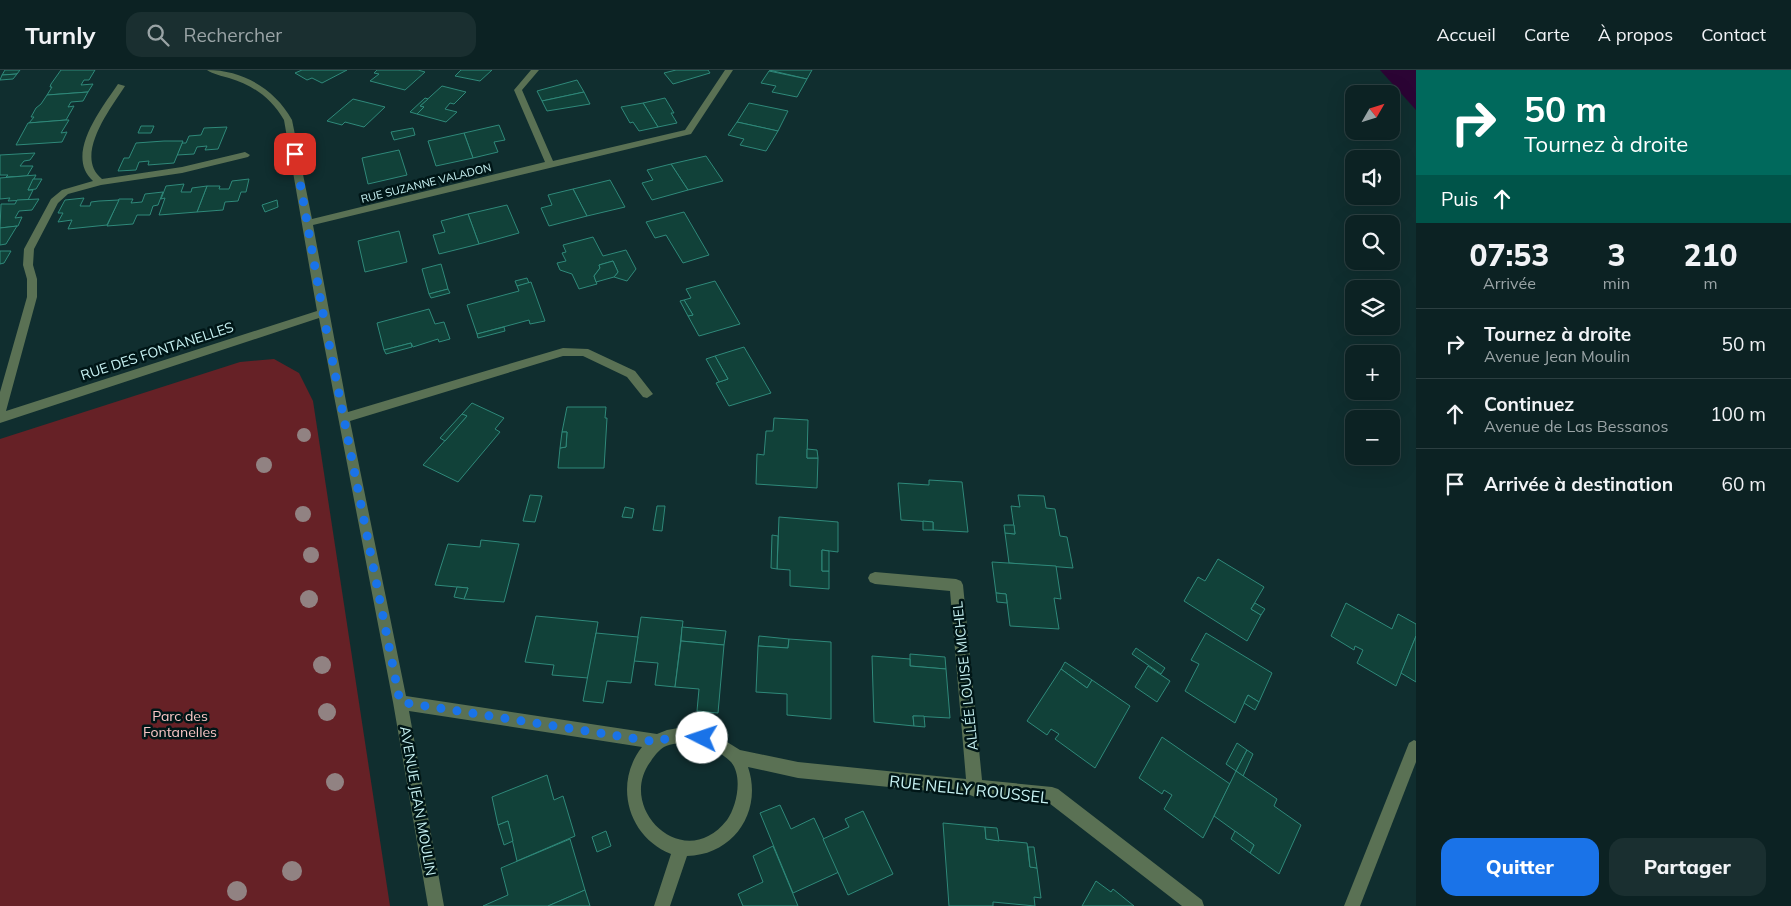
<!DOCTYPE html>
<html lang="fr">
<head>
<meta charset="utf-8">
<style>
  :root { --surface:#0c2223; --page:#1a2f30; --text:#f1f3f6; --muted:#9aa4a6; --line:#2c3f41; --accent:#1a73e8 }
  body { margin:0; font-family:Mulish,sans-serif; background:var(--page); color:var(--text); height:100vh; display:flex; flex-direction:column; font-size:19px; white-space:nowrap }
  * { box-sizing:border-box; margin:0 }
  p { font-size:16px; color:var(--muted) }
  .icon { flex:none; width:28px; height:28px; fill:none; stroke:currentColor; stroke-width:2; stroke-linecap:round; stroke-linejoin:round }
  .map { position:relative; flex:1; overflow:hidden }
  .drawer { display:flex; flex-direction:column; background:var(--surface); width:375px }
  .drawer>* { flex:none }
  .guide { background:#00695c; color:#fff; overflow:hidden }
  .needle { width:32px; rotate:51deg }
  .controls { position:absolute; left:1345px; top:15px; display:grid; gap:10px }
  .controls a { display:grid; place-items:center; width:55px; height:55px; border-radius:10px; background:var(--surface); box-shadow:0 5px 20px #0002,0 0 0 1px var(--line); font-size:25px }
  .pin { position:absolute; display:grid; place-items:center; width:42px; height:42px; color:#fff; margin:-21px; border-radius:10px; box-shadow:0 2px 8px #0006 }
  .me { position:absolute; width:55px; margin:-28px; rotate:274deg; stroke-linejoin:round; filter:drop-shadow(0 0 4px #0008) }
  .turn { display:flex; align-items:center; gap:18px; height:105px; padding:0 25px; font-size:22px }
  .turn .icon { width:65px; height:65px; stroke-width:2.5 }
  .turn b { display:block; font-size:35px; line-height:42px }
  .then { display:flex; align-items:center; height:48px; padding:0 25px; background:#0003; gap:10px; font-size:19px }
  .eta { display:flex; justify-content:space-evenly; align-items:center; height:85px; text-align:center }
  .eta b { font-size:30px; font-weight:800; line-height:35px }
  .button { display:flex; gap:10px; margin-top:auto; padding:10px 25px }
  .button a { flex:1; height:58px; border-radius:15px; background:var(--accent); color:#fff; font-size:20px; font-weight:800; line-height:58px; text-align:center }
  .button a+a { background:var(--page); color:var(--text) }
  ul { padding:0; list-style:none }
  li { display:flex; align-items:center; gap:15px; height:70px; padding:0 25px; border-top:1px solid var(--line) }
  li div { flex:1 }
  li b { display:block; font-size:19px }
  li em { font-style:normal }
  header { display:flex; align-items:center; gap:30px; box-sizing:border-box; height:70px; padding:0 25px; background:var(--surface); border-bottom:1px solid var(--line) }
  header strong { font-size:24px }
  nav { display:flex; gap:28px; margin-inline-start:auto; font-size:18px }
  .search { width:350px; height:45px; background:var(--page); display:flex; align-items:center; gap:12px; box-sizing:border-box; padding:0 18px; border-radius:15px; color:var(--muted); font-size:19px }
  main { display:flex; flex:1; min-height:0 }
  .map>svg:first-child { display:block }
  .green { fill:#662126 }
  .water { fill:#2b0434 }
  .building { fill:#114139; stroke:#2f897a }
  .lines { fill:none; stroke-linecap:round; stroke-linejoin:round }
  .minor { fill:#5a7154; fill-rule:evenodd }
  .tree { fill:#918282 }
  .route { stroke:#1a73e8; stroke-width:9; stroke-dasharray:0 16.2 }
  .labels { text-anchor:middle; stroke-width:5; stroke-linejoin:round; paint-order:stroke }
  .far-street-label { font-size:11px; fill:#c8f3f4; stroke:#001617 }
  .street-label { font-size:14px; fill:#c8f3f4; stroke:#001617 }
  .park-label { font-size:14px; fill:#fac7c6; stroke:#001617 }
  .near-street-label { font-size:16px; fill:#c8f3f4; stroke:#001617 }
</style>
</head>
<body>
<header>
<strong>Turnly</strong>
<div class="search"><svg class="icon" aria-label="search" viewBox="0 0 24 24"><circle cx="10" cy="10" r="6"/><path d="M15 15l6 6"/></svg>Rechercher</div>
<nav><a>Accueil</a><a>Carte</a><a>À propos</a><a>Contact</a></nav>
</header>
<main>
<div class="map">
<svg width="1416" height="836" viewBox="0 0 1416 836">
  <rect width="100%" height="100%" fill="#102e2f"/>
  <polygon class="green" points="274,289 299,303 313,331 390,836 0,836 0,369 240,292"/>
  <polygon class="water" points="1380,0 1416,0 1416,40"/>
  <g class="building">
    <polygon points="5,0 20,0 17,4 2,5"/>
    <polygon points="61,0 95,0 89,10 84,10 81,15 93,14 88,22 47,25 52,17 50,17 51,14"/>
    <polygon points="302,0 347,0 322,13 312,8 307,10 295,3"/>
    <polygon points="377,0 418,0 425,2 405,20 370,11 379,4 374,3"/>
    <polygon points="461,0 492,0 480,11 455,6"/>
    <polygon points="676,0 708,0 710,3 673,14 664,3"/>
    <polygon points="769,0 812,0 807,9"/>
    <polygon points="769,1 807,9 797,27 772,22 776,16 761,13"/>
    <polygon points="17,4 13,9 0,10 2,5"/>
    <polygon points="577,10 584,22 542,31 537,21"/>
    <polygon points="442,16 466,22 454,34 450,33 445,39 457,42 446,52 417,44 424,37 420,36"/>
    <polygon points="88,22 83,31 71,32 68,37 74,36 66,50 29,53 34,47 31,47 36,38 41,34 47,25"/>
    <polygon points="584,22 590,34 547,41 542,31"/>
    <polygon points="425,28 428,29 420,36 424,37 417,44 410,42"/>
    <polygon points="665,28 674,43 671,43 677,53 658,57 643,33"/>
    <polygon points="353,29 385,37 364,57 345,52 342,55 327,51"/>
    <polygon points="643,33 658,57 639,61 633,52 630,53 621,37"/>
    <polygon points="749,33 788,41 778,61 737,52"/>
    <polygon points="66,50 69,50 61,63 67,62 62,72 16,75 28,53"/>
    <polygon points="737,52 778,61 766,81 740,75 744,69 728,65"/>
    <polygon points="499,55 505,70 494,72 498,82 473,88 464,63"/>
    <polygon points="141,56 154,56 151,63 138,63"/>
    <polygon points="227,57 218,79 205,80 207,76 197,77 194,84 177,85 182,73 186,73 189,66 201,65 204,58"/>
    <polygon points="413,58 415,65 394,70 391,62"/>
    <polygon points="464,63 473,88 436,96 428,71"/>
    <polygon points="164,71 183,71 174,93 148,95 149,91 139,92 136,100 118,101 124,88 129,88 136,73"/>
    <polygon points="399,80 407,105 368,114 362,88"/>
    <polygon points="35,83 30,90 24,91 20,96 33,96 27,106 6,107 8,105 0,105 0,85"/>
    <polygon points="706,86 723,111 688,120 671,94"/>
    <polygon points="671,94 688,120 652,130 642,113 653,110 647,100"/>
    <polygon points="36,105 28,120 33,120 28,130 8,131 10,128 0,129 0,108"/>
    <polygon points="33,109 42,109 36,119 28,120"/>
    <polygon points="249,109 246,122 241,122 238,131 225,132 223,140 197,142 207,116 220,116 219,119 229,119 232,111"/>
    <polygon points="610,110 625,137 587,146 573,119"/>
    <polygon points="184,114 181,122 191,122 192,118 207,116 197,142 159,145 165,128 161,129 166,116"/>
    <polygon points="573,119 587,146 549,156 541,138 552,135 548,125"/>
    <polygon points="163,122 158,135 153,136 150,145 137,145 133,154 107,156 119,129 133,129 131,133 142,132 145,124"/>
    <polygon points="84,128 80,136 90,136 91,132 99,131 119,130 107,155 68,159 72,150 58,152 63,143 58,143 65,130"/>
    <polygon points="39,129 32,140 19,141 15,148 22,147 18,156 0,158 1,134 15,134 17,130"/>
    <polygon points="277,130 278,137 265,142 262,135"/>
    <polygon points="507,135 519,163 479,174 468,144"/>
    <polygon points="684,142 709,185 683,193 666,165 655,168 646,152"/>
    <polygon points="468,144 479,174 439,184 433,165 445,162 441,151"/>
    <polygon points="17,156 6,174 0,175 0,158"/>
    <polygon points="399,161 407,192 365,202 358,171"/>
    <polygon points="593,167 603,186 626,180 636,199 627,211 614,207 618,202 613,191 599,195 600,198 594,206 597,214 579,219 572,204 560,200 557,193 566,191 562,183 566,182 563,175"/>
    <polygon points="0,181 11,181 4,193 0,194"/>
    <polygon points="613,191 618,202 614,207 596,212 594,206 600,198 599,195"/>
    <polygon points="441,194 448,219 429,224 422,199"/>
    <polygon points="527,208 529,213 517,216 515,211"/>
    <polygon points="715,211 740,254 699,266 688,246 693,245 684,230 691,228 686,219"/>
    <polygon points="531,212 545,251 530,254 529,250 477,264 467,235 519,221 517,216"/>
    <polygon points="448,219 450,223 431,228 429,224"/>
    <polygon points="684,230 693,245 688,246 680,231"/>
    <polygon points="429,239 435,254 444,252 450,269 439,272 438,269 413,277 411,273 384,280 377,253"/>
    <polygon points="504,257 505,261 478,268 477,264"/>
    <polygon points="411,273 412,277 386,284 384,280"/>
    <polygon points="744,277 771,323 729,336 716,313 728,309 715,286"/>
    <polygon points="715,286 728,309 719,312 706,289"/>
    <polygon points="472,333 504,348 495,359 500,362 458,412 423,395 467,346 462,344"/>
    <polygon points="567,337 606,337 605,348 607,348 604,398 558,398 560,378 566,377 567,362 562,362"/>
    <polygon points="462,344 467,346 445,371 440,368"/>
    <polygon points="774,348 808,350 807,388 818,388 817,418 756,414 757,384 764,385 766,361 773,361"/>
    <polygon points="562,362 567,362 566,377 560,378"/>
    <polygon points="807,379 817,380 818,388 807,388"/>
    <polygon points="929,410 962,412 968,462 933,460 933,452 901,450 898,413 929,415"/>
    <polygon points="530,425 542,426 535,452 523,451"/>
    <polygon points="1018,425 1044,426 1046,438 1055,439 1060,466 1067,467 1073,498 1009,493 1005,463 1015,464 1011,436 1020,437"/>
    <polygon points="657,436 665,436 662,461 653,460"/>
    <polygon points="625,437 634,439 632,448 622,447"/>
    <polygon points="779,447 838,452 838,482 822,480 822,501 829,501 829,519 790,516 790,500 777,499"/>
    <polygon points="923,451 933,452 933,460 923,460"/>
    <polygon points="1004,455 1014,455 1015,464 1005,463"/>
    <polygon points="772,465 778,466 777,499 771,498"/>
    <polygon points="481,470 519,474 504,532 464,529 468,518 435,515 448,474 480,477"/>
    <polygon points="822,480 829,481 829,501 822,501"/>
    <polygon points="1218,489 1264,517 1251,539 1261,545 1247,571 1184,531 1198,507 1205,511"/>
    <polygon points="992,492 1056,496 1061,529 1054,528 1059,559 1010,556 1006,524 996,523"/>
    <polygon points="457,517 468,518 464,529 454,527"/>
    <polygon points="996,523 1006,524 1007,533 997,532"/>
    <polygon points="1255,533 1265,539 1261,545 1251,539"/>
    <polygon points="1346,533 1392,559 1398,544 1416,554 1416,566 1396,616 1357,593 1363,580 1355,576 1354,580 1331,566"/>
    <polygon points="536,546 598,552 588,608 552,605 554,595 525,592"/>
    <polygon points="641,547 683,551 675,617 655,615 658,593 634,591"/>
    <polygon points="682,557 726,561 724,575 681,571"/>
    <polygon points="596,563 638,567 631,613 607,611 603,633 583,631"/>
    <polygon points="1206,563 1272,603 1259,632 1248,625 1235,653 1185,621 1199,594 1191,590"/>
    <polygon points="759,566 789,569 788,578 758,576"/>
    <polygon points="1416,566 1416,612 1401,603"/>
    <polygon points="789,569 831,572 831,649 787,645 787,624 756,622 758,576 788,578"/>
    <polygon points="681,571 724,575 718,643 697,641 699,619 675,617"/>
    <polygon points="1136,578 1165,598 1161,604 1132,584"/>
    <polygon points="910,584 945,587 946,599 910,596"/>
    <polygon points="872,586 910,589 910,596 946,599 950,648 913,646 914,656 874,652"/>
    <polygon points="1065,592 1092,610 1087,618 1061,599"/>
    <polygon points="1148,596 1170,611 1157,632 1135,617"/>
    <polygon points="1061,599 1087,618 1092,610 1130,636 1095,698 1055,669 1059,664 1051,659 1047,665 1027,651"/>
    <polygon points="1248,625 1259,632 1255,640 1244,633"/>
    <polygon points="913,646 924,646 925,657 914,656"/>
    <polygon points="1162,667 1230,714 1203,768 1164,739 1172,725 1164,720 1162,724 1139,708"/>
    <polygon points="1237,673 1247,680 1236,701 1226,694"/>
    <polygon points="1247,680 1253,684 1243,706 1236,701"/>
    <polygon points="1236,701 1277,729 1274,736 1301,755 1279,804 1250,783 1254,775 1214,746"/>
    <polygon points="547,705 554,730 563,726 575,766 517,791 508,751 498,755 492,727"/>
    <polygon points="780,735 791,759 814,748 839,802 793,823 760,743"/>
    <polygon points="863,741 893,804 848,825 823,769 849,757 845,749"/>
    <polygon points="508,751 513,771 504,775 498,755"/>
    <polygon points="943,753 985,757 986,769 1027,773 1030,797 1037,798 1041,828 1034,827 1035,836 993,832 993,836 949,836"/>
    <polygon points="985,757 997,758 999,771 986,769"/>
    <polygon points="606,761 611,776 597,782 592,767"/>
    <polygon points="1235,761 1254,775 1250,783 1231,769"/>
    <polygon points="570,769 585,820 548,836 483,836 508,825 501,798"/>
    <polygon points="773,776 798,836 743,836 738,824 763,812 753,786"/>
    <polygon points="1028,777 1034,777 1037,798 1030,797"/>
    <polygon points="1096,811 1111,822 1113,819 1134,836 1082,836"/>
    <polygon points="585,820 590,836 548,836"/>
  </g>
  <g class="lines">
    <g class="minor">
      <path d="M207,0C243,0 275,19 292,50L312,149L545,92L514,20L531,0H539L522,20L553,91L685,60L725,0H733L691,64L313,155L348,342L563,278L588,279L635,301L653,324L647,328L643,327L627,307L583,286H563L350,351L406,626L657,664L667,660L690,656L719,667L740,680L798,692L966,709L950,521L875,514L870,512L868,508L870,504L875,502L956,509L961,511L963,515L982,710L1052,717L1058,719L1202,830L1204,836H1182L1049,733L978,726L975,727L970,725L798,708L748,697C763,741 734,785 687,786L670,836H654L671,784C628,767 613,714 642,677L409,641L444,836H428L393,632L319,248L0,353V322L27,227V209L23,195L24,179L51,129L62,120L93,111C64,85 102,38 118,14L125,16C111,38 73,86 102,109L182,97L245,82L250,85L248,87L182,103L101,115L68,124L58,133L34,179L33,195L37,209V227L6,341L317,241L284,50C271,28 253,15 229,8C222,6 213,4 207,0ZM690,672C703,676 721,681 731,692C743,706 737,736 727,750C684,805 615,738 651,691C654,686 659,680 664,677C671,673 682,673 690,672Z"/>
      <polygon points="1414,670 1416,671 1416,692 1360,836 1344,836 1409,673"/>
    </g>
  </g>
  <g class="tree">
    <circle cx="304" cy="365" r="7"/>
    <circle cx="264" cy="395" r="8"/>
    <circle cx="303" cy="444" r="8"/>
    <circle cx="311" cy="485" r="8"/>
    <circle cx="309" cy="529" r="9"/>
    <circle cx="322" cy="595" r="9"/>
    <circle cx="327" cy="642" r="9"/>
    <circle cx="335" cy="712" r="9"/>
    <circle cx="292" cy="801" r="10"/>
    <circle cx="237" cy="821" r="10"/>
  </g>
  <g class="lines">
    <path class="route" d="M295,84L323,243L400,632L657,672C672,666 686,663 702,668"/>
  </g>
  <g class="labels">
    <g class="far-street-label">
      <text transform="translate(426 113) rotate(-14)" y="4">RUE SUZANNE VALADON</text>
    </g>
    <g class="street-label">
      <text transform="translate(157 281) rotate(-18)" y="5">RUE DES FONTANELLES</text>
      <text transform="translate(965 606) rotate(-96)" y="5">ALLÉE LOUISE MICHEL</text>
      <text transform="translate(418 731) rotate(80)" y="5">AVENUE JEAN MOULIN</text>
    </g>
    <g class="park-label">
      <text x="180" y="651">Parc des<tspan x="180" dy="16">Fontanelles</tspan></text>
    </g>
    <g class="near-street-label">
      <text transform="translate(969 719) rotate(6)" y="6">RUE NELLY ROUSSEL</text>
    </g>
  </g>
</svg>
<div class="controls">
<a><svg class="needle" viewBox="-14 -14 28 28"><path d="M0-13l5 13h-10z" fill="#e53935"/><path d="M0 13l5-13h-10z" fill="#9aa4a6"/></svg></a>
<a><svg class="icon" aria-label="sound" viewBox="0 0 24 24"><path d="M4 9h4l5-4v14l-5-4H4zM17 9q2 3 0 6"/></svg></a>
<a><svg class="icon" aria-label="search" viewBox="0 0 24 24"><circle cx="10" cy="10" r="6"/><path d="M15 15l6 6"/></svg></a>
<a><svg class="icon" aria-label="layers" viewBox="0 0 24 24"><path d="M12 4l9 5-9 5-9-5zM3 14l9 5 9-5"/></svg></a>
<a>+</a>
<a>−</a>
</div>
<div class="pin" style="left:295px;top:84px;background:#d93025"><svg class="icon" aria-label="arrive" viewBox="0 0 24 24"><path d="M6 21V4h12l-3 4 3 4H6"/></svg></div>
<svg class="me" style="left:702px;top:668px" viewBox="-20 -20 40 40"><circle r="19" fill="#fff"/><path d="M0-13L10 11 0 6-10 11z" fill="#1a73e8"/></svg>
</div>
<section class="drawer">
<div class="guide">
<div class="turn"><svg class="icon" aria-label="right" viewBox="0 0 24 24"><path d="M7 20v-9h11M14 6l5 5-5 5"/></svg><div><b>50 m</b>Tournez à droite</div></div>
<div class="then">Puis<svg class="icon" aria-label="ahead" viewBox="0 0 24 24"><path d="M12 20V5M6 11l6-6 6 6"/></svg></div>
</div>
<div class="eta">
<div><b>07:53</b><p>Arrivée</p></div>
<div><b>3</b><p>min</p></div>
<div><b>210</b><p>m</p></div>
</div>
<ul>
<li><svg class="icon" aria-label="right" viewBox="0 0 24 24"><path d="M7 20v-9h11M14 6l5 5-5 5"/></svg><div><b>Tournez à droite</b><p>Avenue Jean Moulin</p></div><em>50 m</em></li>
<li><svg class="icon" aria-label="ahead" viewBox="0 0 24 24"><path d="M12 20V5M6 11l6-6 6 6"/></svg><div><b>Continuez</b><p>Avenue de Las Bessanos</p></div><em>100 m</em></li>
<li><svg class="icon" aria-label="arrive" viewBox="0 0 24 24"><path d="M6 21V4h12l-3 4 3 4H6"/></svg><div><b>Arrivée à destination</b></div><em>60 m</em></li>
</ul>
<div class="button"><a>Quitter</a><a>Partager</a></div>
</section>
</main>
</body>
</html>
